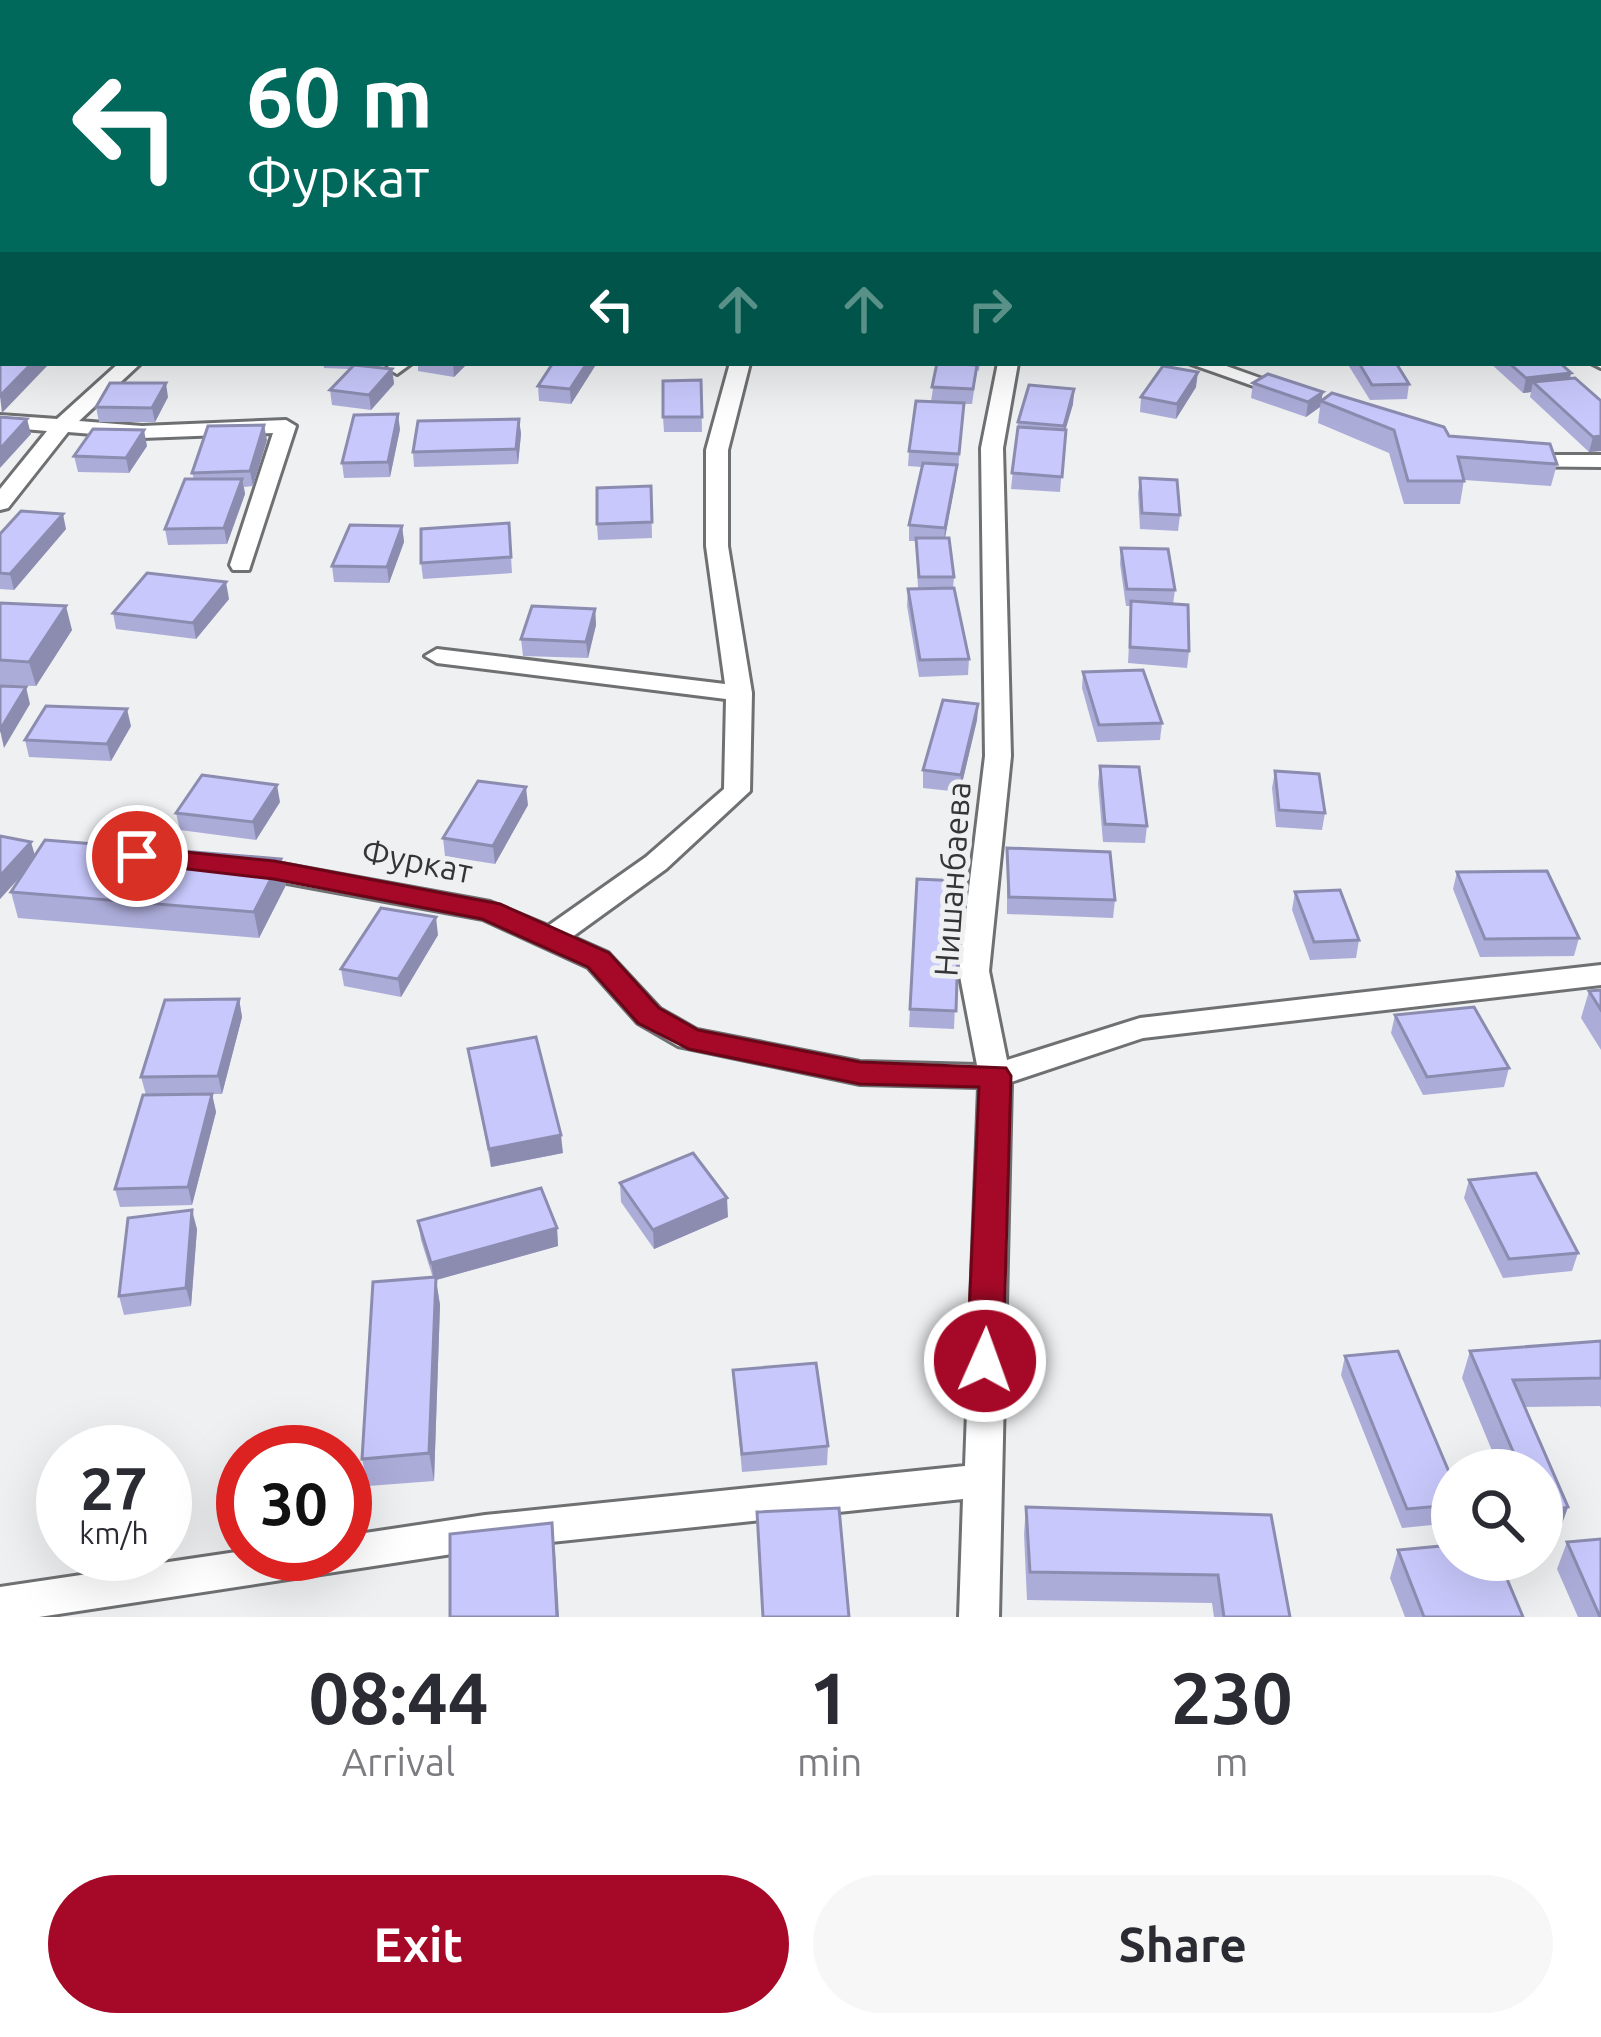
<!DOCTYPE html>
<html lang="en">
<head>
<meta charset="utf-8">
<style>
  :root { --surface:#fff; --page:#f7f7f7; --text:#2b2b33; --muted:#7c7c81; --accent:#a50927 }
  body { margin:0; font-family:Ubuntu,sans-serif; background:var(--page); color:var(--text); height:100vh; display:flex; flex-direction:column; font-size:45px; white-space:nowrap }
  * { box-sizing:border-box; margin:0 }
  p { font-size:39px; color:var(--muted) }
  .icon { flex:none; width:66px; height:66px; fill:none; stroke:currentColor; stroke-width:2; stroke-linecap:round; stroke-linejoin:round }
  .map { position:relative; height:1617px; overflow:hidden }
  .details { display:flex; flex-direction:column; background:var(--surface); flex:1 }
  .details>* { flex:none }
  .guide { position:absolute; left:0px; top:0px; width:1602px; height:366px; box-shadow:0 12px 48px #0002; background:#00695c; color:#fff; overflow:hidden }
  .fabs { position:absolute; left:1431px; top:1449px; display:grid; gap:24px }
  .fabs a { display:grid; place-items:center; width:132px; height:132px; border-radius:50%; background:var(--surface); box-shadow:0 12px 48px #0002; font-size:60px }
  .speed { position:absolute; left:36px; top:1425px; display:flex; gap:24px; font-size:60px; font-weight:700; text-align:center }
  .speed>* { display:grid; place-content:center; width:156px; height:156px; border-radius:50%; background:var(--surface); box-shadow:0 12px 48px #0002; line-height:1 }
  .speed small { font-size:30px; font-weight:400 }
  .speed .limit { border:18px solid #d22; background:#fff; color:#111 }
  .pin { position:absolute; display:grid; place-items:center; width:102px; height:102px; color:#fff; margin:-51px; border:6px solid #fff; border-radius:50%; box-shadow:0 3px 12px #0007 }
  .me { position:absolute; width:132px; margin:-66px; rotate:2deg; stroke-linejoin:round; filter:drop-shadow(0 0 9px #0008) }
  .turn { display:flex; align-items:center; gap:42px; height:252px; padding:0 48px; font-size:54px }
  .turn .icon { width:156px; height:156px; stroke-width:2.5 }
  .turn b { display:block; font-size:84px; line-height:102px }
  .lanes { display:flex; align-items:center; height:114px; padding:0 48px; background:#0003; justify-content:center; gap:60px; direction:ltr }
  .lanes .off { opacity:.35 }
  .eta { display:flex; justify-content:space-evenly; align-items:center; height:204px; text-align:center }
  .eta b { font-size:72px; font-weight:700; line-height:84px }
  .primary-button { display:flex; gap:24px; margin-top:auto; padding:24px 48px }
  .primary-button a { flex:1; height:138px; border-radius:72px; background:var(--accent); color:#fff; font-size:48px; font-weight:700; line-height:138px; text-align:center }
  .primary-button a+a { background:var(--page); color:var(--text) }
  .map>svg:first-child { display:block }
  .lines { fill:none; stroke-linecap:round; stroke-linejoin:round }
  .street-casing { stroke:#6f7072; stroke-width:6 }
  .street { fill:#fff; fill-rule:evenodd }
  .wall { fill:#acacd9 }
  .shaded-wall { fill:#8c8cb0 }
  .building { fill:#c8c8fc; stroke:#8c8cb0; stroke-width:3 }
  .route { fill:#a50927; stroke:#6b0619; stroke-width:3 }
  .labels { text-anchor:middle; stroke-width:10; stroke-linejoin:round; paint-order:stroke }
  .street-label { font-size:33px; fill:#353536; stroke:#eef0f2 }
</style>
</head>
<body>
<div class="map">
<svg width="1601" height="1617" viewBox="0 0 1601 1617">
  <rect width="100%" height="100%" fill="#eef0f2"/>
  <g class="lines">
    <defs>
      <g id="street">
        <rect x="183" y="0" width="14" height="3"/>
        <polygon points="422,0 438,0 440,3 424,3"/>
        <polygon points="1163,0 1180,0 1182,3 1165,3"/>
        <rect x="0" y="67" width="3" height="8"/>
        <polygon points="1599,83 1601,84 1601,95 1599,94"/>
        <rect x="1599" y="149" width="2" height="10"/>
        <polygon points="0,288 3,289 3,301 0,300"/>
        <polygon points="1599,355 1601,356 1601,368 1591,363 1599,363"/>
        <polygon points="119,363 141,363 79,421 142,426 286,420 296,426 249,570 233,570 230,565 273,433 142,438 68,432 8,508 0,510 0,489 47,431 0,427 0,415 57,419"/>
        <polygon points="391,363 412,363 397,374 387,368"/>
        <polygon points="730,363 750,363 728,450 728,546 752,693 750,791 666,869 572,937 608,953 660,1009 697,1030 860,1062 977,1065 959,971 985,756 981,448 998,363 1018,363 1003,448 1011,756 989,971 1007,1060 1140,1018 1601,965 1601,985 1143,1038 1011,1082 999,1617 959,1617 963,1499 485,1549 39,1617 0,1617 0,1587 243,1551 345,1554 345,1536 485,1515 965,1466 979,1087 860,1084 678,1046 638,1023 588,967 483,919 249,876 235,867 249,858 490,902 548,926 646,857 724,789 726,699 437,663 425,656 437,649 725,684 706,546 706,450"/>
        <polygon points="1188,363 1218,363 1299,392 1296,396 1282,396"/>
        <polygon points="1521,455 1601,455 1601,467 1513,466 1510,461"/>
      </g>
    </defs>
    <use href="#street" class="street-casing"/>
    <use href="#street" class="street"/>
  </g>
  <g class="wall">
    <polygon points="214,0 240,0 239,3 214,3"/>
    <polygon points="323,363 367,363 365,366 392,369 394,384 371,410 332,405 330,390 350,369 324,368"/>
    <polygon points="418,363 468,363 454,377 418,371"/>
    <polygon points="597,363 571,404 539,401 538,386"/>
    <polygon points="937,363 980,363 979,371 977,370 972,404 964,404 958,469 957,469 945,538 954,577 953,588 969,659 968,675 919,677 907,606 908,589 918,589 916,541 909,541 909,525 922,467 908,466 909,451 931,401"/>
    <polygon points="1347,363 1396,363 1409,384 1407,399 1370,400"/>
    <polygon points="1490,363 1560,363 1571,373 1570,378 1601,401 1601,451 1589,452 1530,397 1531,392 1523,393"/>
    <polygon points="701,380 702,432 664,432 663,417"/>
    <polygon points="1253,383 1323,392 1321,401 1557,464 1551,486 1464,480 1460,504 1404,504 1389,453 1318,423 1320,407 1306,417 1251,398"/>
    <polygon points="1196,387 1176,419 1140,412 1141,397"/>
    <polygon points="1074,389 1073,404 1065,430 1060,492 1011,489 1018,422"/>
    <polygon points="168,397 155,422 99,422 96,407"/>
    <polygon points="519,419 521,434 518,464 414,467 413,452"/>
    <polygon points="400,429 390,477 344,478 342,463"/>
    <polygon points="267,440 253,486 244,487 245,494 227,544 168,545 165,529 194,479 192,473"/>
    <polygon points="147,446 129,473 78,472 74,456"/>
    <polygon points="1140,478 1180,515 1178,531 1140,529 1138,494"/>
    <polygon points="651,486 652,538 598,540 597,524"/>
    <polygon points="509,523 512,573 423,579 421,563"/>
    <polygon points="402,526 404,542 389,583 334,582 332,566"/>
    <polygon points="66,529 14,590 0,589 0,534"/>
    <polygon points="1121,548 1175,590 1173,604 1189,651 1187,668 1128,663 1131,606 1126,606 1120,564"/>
    <polygon points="229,599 196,639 116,629 113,613"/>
    <polygon points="0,603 72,630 36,686 0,685"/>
    <polygon points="595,609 596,625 588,658 523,656 521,639"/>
    <polygon points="1083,672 1162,723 1160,740 1097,742 1082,688"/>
    <polygon points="978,704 977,720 960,792 923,788 923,770"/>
    <polygon points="131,726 111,761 29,757 25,740"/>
    <polygon points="1100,766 1147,826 1145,843 1103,842 1098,783"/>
    <polygon points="1275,771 1325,813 1322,830 1276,827 1272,788"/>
    <polygon points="280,802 256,840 180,830 176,813"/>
    <polygon points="528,805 495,864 445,856 443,838"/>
    <polygon points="0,836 35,855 281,859 286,885 259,938 18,918 11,892 21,876 0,899"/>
    <polygon points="1007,848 1115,900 1113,918 1007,914"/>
    <polygon points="1457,872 1579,938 1574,956 1480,957 1453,889"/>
    <polygon points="917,879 960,881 954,1029 909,1027"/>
    <polygon points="1295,892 1359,940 1356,958 1310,960 1292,910"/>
    <polygon points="438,935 401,997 344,986 341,969"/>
    <polygon points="1601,990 1601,1050 1581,1018 1589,991"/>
    <polygon points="239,999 242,1017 222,1094 212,1094 216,1112 192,1205 120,1207 115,1189 146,1095 141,1077"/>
    <polygon points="1395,1015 1509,1068 1504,1087 1423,1095 1391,1033"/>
    <polygon points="468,1049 563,1153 491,1167"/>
    <polygon points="1469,1180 1578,1253 1572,1271 1503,1278 1464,1198"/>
    <polygon points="620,1183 728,1217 654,1249 621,1202"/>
    <polygon points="418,1221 557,1228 558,1246 436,1280 440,1305 434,1481 368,1486 362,1459 433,1278 421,1240"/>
    <polygon points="197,1229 191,1306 124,1315 119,1296"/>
    <polygon points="1601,1341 1601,1408 1600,1406 1524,1407 1568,1507 1558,1535 1542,1539 1542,1470 1500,1470 1462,1378 1470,1351"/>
    <polygon points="1345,1356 1452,1479 1452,1523 1402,1528 1341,1375"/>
    <polygon points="733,1370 828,1446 827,1465 742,1472"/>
    <polygon points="1026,1507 1271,1515 1290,1617 1214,1617 1212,1603 1027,1600 1024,1534"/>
    <polygon points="1567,1542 1601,1617 1578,1617 1557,1569"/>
    <polygon points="1398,1550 1523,1617 1405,1617 1390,1578"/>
  </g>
  <g class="shaded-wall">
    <polygon points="461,0 506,0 506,2 461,3"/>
    <polygon points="32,363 49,364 2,413 0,396"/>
    <polygon points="453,363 468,363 454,377"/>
    <polygon points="587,363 597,363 571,404 570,389"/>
    <polygon points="392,369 394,384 371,410 369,395"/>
    <polygon points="1198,372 1196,387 1176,419 1177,404"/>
    <polygon points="1571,373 1568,388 1533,382 1531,392 1523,393 1526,378"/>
    <polygon points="166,383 168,397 155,422 152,408"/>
    <polygon points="1074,389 1073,404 1062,442 1064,426"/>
    <polygon points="1323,392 1320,407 1306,417 1308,402"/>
    <polygon points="398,414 400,429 390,477 388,462"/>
    <polygon points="27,419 31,434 0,468 0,449"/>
    <polygon points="519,419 521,434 518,464 516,449"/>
    <polygon points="264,425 267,440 253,486 250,471"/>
    <polygon points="144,430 147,446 129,473 126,458"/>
    <polygon points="1601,436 1601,451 1589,452 1593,437"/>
    <polygon points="957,465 956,480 944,543 945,528"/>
    <polygon points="242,479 245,494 227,544 224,528"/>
    <polygon points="63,514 66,529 14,590 10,574"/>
    <polygon points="402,526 404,542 389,583 387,567"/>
    <polygon points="226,582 229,599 196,639 193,623"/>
    <polygon points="66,606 72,630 36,686 29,662"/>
    <polygon points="595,609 596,625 588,658 586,642"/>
    <polygon points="26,687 30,704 4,748 0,730"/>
    <polygon points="978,704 977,720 960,792 961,775"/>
    <polygon points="127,709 131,726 111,761 107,744"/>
    <polygon points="277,785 280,802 256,840 253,822"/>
    <polygon points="526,787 528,805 495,864 493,846"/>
    <polygon points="31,842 36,859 0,899 0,876"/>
    <polygon points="281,859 286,885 259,938 254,912"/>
    <polygon points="436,917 438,935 401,997 398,979"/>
    <polygon points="239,999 242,1017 222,1094 218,1076"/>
    <polygon points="212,1094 216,1112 192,1205 188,1187"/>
    <polygon points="561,1135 563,1153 491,1167 489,1149"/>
    <polygon points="727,1198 728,1217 654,1249 653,1230"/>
    <polygon points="192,1210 197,1229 191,1306 186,1288"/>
    <polygon points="557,1228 558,1246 436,1280 440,1305 434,1481 429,1453 434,1281 431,1263"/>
    <polygon points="1568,1507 1558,1535 1542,1539 1542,1513"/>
    <polygon points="552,1523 555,1550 559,1617 557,1617"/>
  </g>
  <g class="building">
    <polygon points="159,0 183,0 182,3 158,3"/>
    <polygon points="397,0 410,0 412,3 392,3 390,1"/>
    <polygon points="558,0 593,0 596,3 561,3"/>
    <polygon points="809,0 872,0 874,1 812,3"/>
    <polygon points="1245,0 1289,0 1293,3 1250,3"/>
    <polygon points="1361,0 1404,0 1408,3 1365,3"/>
    <polygon points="3,142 3,167 0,167 0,145"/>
    <rect x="0" y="185" width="3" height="19"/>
    <rect x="0" y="252" width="3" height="19"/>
    <polygon points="3,353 3,363 32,363 0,396 0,356"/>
    <polygon points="553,363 587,363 570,389 538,386"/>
    <polygon points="937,363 977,365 973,389 932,387"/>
    <polygon points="1359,363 1396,363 1409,384 1372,385"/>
    <polygon points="1509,363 1560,363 1571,373 1526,378"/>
    <polygon points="354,365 392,369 369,395 330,390"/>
    <polygon points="1163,366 1198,372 1177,404 1141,397"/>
    <polygon points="1268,374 1323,392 1308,402 1253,383"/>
    <polygon points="1575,378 1601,401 1601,436 1593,437 1533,382"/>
    <polygon points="701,380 702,417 663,417 663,381"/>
    <polygon points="110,383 166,383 152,408 96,407"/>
    <polygon points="1029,385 1074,389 1064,426 1018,422"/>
    <polygon points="1332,393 1444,427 1449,436 1550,444 1557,464 1458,457 1464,481 1408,481 1394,430 1321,401"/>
    <polygon points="916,401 964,403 959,454 909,451"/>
    <polygon points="398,414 388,462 342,463 354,415"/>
    <polygon points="0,417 27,419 0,449"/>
    <polygon points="519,419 516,449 413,452 418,421"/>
    <polygon points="264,425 250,471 192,473 208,426"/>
    <polygon points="1018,427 1066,430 1062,477 1012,473"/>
    <polygon points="93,429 144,430 126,458 74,456"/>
    <polygon points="923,463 957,465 945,528 909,525"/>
    <polygon points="1140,478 1177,480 1180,515 1142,513"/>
    <polygon points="185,479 242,479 224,528 165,529"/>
    <polygon points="651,486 652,522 597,524 597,488"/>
    <polygon points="21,511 63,514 10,574 0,573 0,534"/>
    <polygon points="509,523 511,557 421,563 421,529"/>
    <polygon points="350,525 402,526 387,567 332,566"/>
    <polygon points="916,538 949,538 954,577 919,577"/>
    <polygon points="1121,548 1168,549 1175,590 1127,589"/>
    <polygon points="147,573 226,582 193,623 113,613"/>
    <polygon points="954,588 969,659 920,660 908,589"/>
    <polygon points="1131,601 1188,605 1189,651 1130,647"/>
    <polygon points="0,603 66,606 29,662 0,660"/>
    <polygon points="532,606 595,609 586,642 521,639"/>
    <polygon points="1143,670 1162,723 1099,725 1083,672"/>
    <polygon points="0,686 26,687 0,730"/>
    <polygon points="943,700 978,704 961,775 923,770"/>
    <polygon points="46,706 127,709 107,744 25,740"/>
    <polygon points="1100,766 1139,767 1147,826 1105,824"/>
    <polygon points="1275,771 1319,774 1325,813 1279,810"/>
    <polygon points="202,775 277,785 253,822 176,813"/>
    <polygon points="478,781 526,787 493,846 443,838"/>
    <polygon points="0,836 31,842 0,876"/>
    <polygon points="45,840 281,859 254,912 11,892"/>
    <polygon points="1007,848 1110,852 1115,900 1009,897"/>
    <polygon points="1547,871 1579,938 1485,939 1457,872"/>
    <polygon points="917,879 960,881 956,1011 910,1009"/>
    <polygon points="1340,890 1359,940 1314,942 1295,892"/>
    <polygon points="381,908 436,917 398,979 341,969"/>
    <polygon points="1601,990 1601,1010 1589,991"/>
    <polygon points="239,999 218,1076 141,1077 165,1000"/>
    <polygon points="1474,1007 1509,1068 1427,1077 1395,1015"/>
    <polygon points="536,1037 561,1135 489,1149 468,1049"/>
    <polygon points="212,1094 188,1187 115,1189 143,1095"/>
    <polygon points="693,1153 727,1198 653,1230 620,1183"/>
    <polygon points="1536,1173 1578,1253 1509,1259 1469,1180"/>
    <polygon points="541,1188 557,1228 431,1263 418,1221"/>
    <polygon points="192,1210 186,1288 119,1296 128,1218"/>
    <polygon points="436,1277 429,1453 362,1459 373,1282"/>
    <polygon points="1601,1341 1601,1378 1513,1380 1568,1507 1542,1513 1542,1470 1521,1470 1470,1351"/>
    <polygon points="1398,1351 1452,1479 1452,1505 1407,1509 1345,1356"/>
    <polygon points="816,1363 828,1446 742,1454 733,1370"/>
    <polygon points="1026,1507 1271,1515 1290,1617 1224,1617 1218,1575 1030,1572"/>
    <polygon points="839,1508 849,1617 763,1617 757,1512"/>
    <polygon points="552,1523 557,1617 450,1617 450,1534"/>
    <polygon points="1601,1539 1601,1617 1600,1617 1567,1542"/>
    <polygon points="1452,1545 1452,1560 1499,1560 1523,1617 1424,1617 1398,1550"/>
  </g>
  <polygon class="route" points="137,847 274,861 500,904 609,953 659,1008 698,1030 860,1062 1006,1068 1011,1076 1003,1361 998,1371 985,1376 972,1371 967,1361 979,1087 860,1084 689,1049 638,1023 588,967 482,919 274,879 127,862 127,849"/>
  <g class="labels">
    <g class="street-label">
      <text transform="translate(417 861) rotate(11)" y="12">Фуркат</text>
      <text transform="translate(952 879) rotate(-86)" y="12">Нишанбаева</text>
    </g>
  </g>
</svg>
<div class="fabs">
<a><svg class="icon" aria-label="search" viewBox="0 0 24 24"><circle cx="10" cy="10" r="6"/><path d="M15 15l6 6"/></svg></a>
</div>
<div class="speed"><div>27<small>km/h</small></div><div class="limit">30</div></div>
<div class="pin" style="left:137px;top:856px;background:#d93025"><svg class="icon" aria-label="arrive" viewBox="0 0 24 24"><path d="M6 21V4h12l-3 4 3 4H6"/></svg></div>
<svg class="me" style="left:985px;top:1361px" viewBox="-20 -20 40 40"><circle r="17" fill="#a50927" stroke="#fff" stroke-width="3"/><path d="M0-11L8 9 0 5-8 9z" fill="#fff"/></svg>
<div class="guide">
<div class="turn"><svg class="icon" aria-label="left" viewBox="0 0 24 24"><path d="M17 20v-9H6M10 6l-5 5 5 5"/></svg><div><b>60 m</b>Фуркат</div></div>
<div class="lanes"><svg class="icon" aria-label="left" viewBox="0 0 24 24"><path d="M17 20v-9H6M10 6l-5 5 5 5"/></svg><svg class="icon off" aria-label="ahead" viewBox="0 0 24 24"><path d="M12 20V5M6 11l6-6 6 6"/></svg><svg class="icon off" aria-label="ahead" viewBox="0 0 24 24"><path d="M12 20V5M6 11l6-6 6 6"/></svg><svg class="icon off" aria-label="right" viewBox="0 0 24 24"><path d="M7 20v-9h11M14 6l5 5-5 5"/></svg></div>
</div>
</div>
<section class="details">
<div class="eta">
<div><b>08:44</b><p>Arrival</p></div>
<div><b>1</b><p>min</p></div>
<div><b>230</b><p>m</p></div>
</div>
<div class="primary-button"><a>Exit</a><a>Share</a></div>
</section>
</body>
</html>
